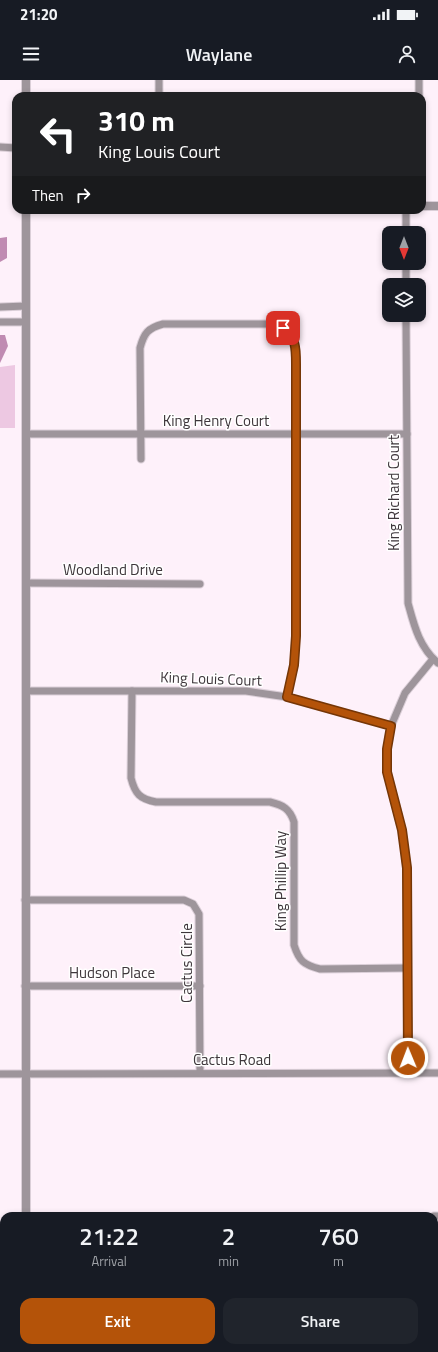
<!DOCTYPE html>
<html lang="en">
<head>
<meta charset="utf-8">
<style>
  :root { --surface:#171b24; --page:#20242c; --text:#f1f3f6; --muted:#9ea1a6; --accent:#b45309 }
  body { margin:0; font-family:"Titillium Web",sans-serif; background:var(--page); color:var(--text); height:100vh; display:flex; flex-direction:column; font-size:15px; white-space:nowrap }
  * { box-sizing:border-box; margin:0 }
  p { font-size:13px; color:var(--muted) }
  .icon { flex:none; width:22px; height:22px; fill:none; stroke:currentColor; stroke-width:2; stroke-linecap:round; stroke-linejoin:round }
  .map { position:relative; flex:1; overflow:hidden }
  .details { position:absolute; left:0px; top:1132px; width:438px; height:140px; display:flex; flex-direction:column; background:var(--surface); border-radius:12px 12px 0 0; box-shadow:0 2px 6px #0003 }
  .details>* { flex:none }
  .banner { position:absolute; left:12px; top:12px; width:414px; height:122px; border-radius:12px; box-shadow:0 2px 6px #0003; background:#202124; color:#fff; overflow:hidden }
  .needle { width:26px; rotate:180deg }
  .controls { position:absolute; left:382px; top:146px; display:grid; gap:8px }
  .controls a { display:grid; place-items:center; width:44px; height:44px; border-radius:8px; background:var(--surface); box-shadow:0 2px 6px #0003; font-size:20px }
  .pin { position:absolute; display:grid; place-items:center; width:34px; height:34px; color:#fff; margin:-17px; border-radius:8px; box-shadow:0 2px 6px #0006 }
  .me { position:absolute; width:44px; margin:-22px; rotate:359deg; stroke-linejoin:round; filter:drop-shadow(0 0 3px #0008) }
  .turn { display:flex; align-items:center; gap:14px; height:84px; padding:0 20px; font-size:18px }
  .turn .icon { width:52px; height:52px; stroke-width:2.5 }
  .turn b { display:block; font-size:28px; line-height:34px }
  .then { display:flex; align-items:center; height:38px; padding:0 20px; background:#0003; gap:8px; font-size:15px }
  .eta { display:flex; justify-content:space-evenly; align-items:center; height:68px; text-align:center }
  .eta b { font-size:24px; font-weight:600; line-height:28px }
  .action { display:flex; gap:8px; margin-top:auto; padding:8px 20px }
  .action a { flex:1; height:46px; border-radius:12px; background:var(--accent); color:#fff; font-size:16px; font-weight:600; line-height:46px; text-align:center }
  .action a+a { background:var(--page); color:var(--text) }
  .status { display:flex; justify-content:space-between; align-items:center; height:28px; padding:0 20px; background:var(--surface); direction:ltr }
  .status svg { height:11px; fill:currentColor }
  header { display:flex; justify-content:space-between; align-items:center; height:52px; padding:0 20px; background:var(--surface); font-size:18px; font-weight:600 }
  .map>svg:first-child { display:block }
  .park { fill:#edc8e2 }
  .water { fill:#c08bb2 }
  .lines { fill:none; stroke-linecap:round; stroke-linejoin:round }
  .minor-casing { stroke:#dbcfd8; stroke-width:9 }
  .tertiary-casing { stroke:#dbcfd8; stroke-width:10 }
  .minor { stroke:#9e959b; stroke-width:7 }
  .tertiary { stroke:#9e959b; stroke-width:8 }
  .route-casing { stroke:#753606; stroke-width:10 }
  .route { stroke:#b45309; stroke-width:7 }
  .labels { text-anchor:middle; stroke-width:3; stroke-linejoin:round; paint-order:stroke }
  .street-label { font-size:15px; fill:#3e363b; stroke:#fff }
</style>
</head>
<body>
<div class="status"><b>21:20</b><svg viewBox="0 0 49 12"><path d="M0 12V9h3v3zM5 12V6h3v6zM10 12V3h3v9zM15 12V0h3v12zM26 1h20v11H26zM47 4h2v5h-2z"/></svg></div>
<header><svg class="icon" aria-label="menu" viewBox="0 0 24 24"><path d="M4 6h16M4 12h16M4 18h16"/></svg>Waylane<svg class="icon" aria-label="person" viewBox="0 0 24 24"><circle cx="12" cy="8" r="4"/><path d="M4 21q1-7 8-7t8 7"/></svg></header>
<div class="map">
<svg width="438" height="1272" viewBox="0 0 438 1272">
  <rect width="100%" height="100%" fill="#fef1fa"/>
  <polygon class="park" points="15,285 15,348 0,348 0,287"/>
  <g class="water">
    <polygon points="7,157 7,178 0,182 0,158"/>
    <polygon points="0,255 5,255 8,266 0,283"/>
    <rect x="434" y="1150" width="4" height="39"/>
  </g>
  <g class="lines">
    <defs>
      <g id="minor">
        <polyline points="159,0 159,16"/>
        <polyline points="419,0 419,16"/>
        <polyline points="0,67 16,68"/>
        <polyline points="406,130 406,153"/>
        <polyline points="406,183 406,205"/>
        <polyline points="0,227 26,226"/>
        <path d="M406,235L408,523C414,545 419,567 438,583"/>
        <polyline points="0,242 26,242"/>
        <polyline points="26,354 407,354"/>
        <path d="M141,379L140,268C144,253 148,248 163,244H272C287,249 293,253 296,270V556L294,585L287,617"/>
        <polyline points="26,503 200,504"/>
        <polyline points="26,611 246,611 287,617 391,646"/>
        <path d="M132,611L131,698C135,714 140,719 156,722H270C283,725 290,729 294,742V865C299,881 304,885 320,889L407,888"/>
        <polyline points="25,820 184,820 193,824 199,834 200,993"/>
        <polyline points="25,906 200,906"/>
        <polyline points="408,992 407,788 402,750 387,692 387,669 391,646 405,613 433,579"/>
        <polyline points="0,994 438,993"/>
        <polyline points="434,1136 438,1136"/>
        <polyline points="257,1272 257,1268"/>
        <polyline points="338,1272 338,1268"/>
        <polyline points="421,1272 421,1268"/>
      </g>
      <g id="tertiary">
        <polyline points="26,0 26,16"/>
        <polyline points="422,126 438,126"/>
        <polyline points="26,1136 26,130"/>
        <polyline points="25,1272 25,1268"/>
      </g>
    </defs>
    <use href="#minor" class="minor-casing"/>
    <use href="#tertiary" class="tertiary-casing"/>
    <use href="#minor" class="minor"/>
    <use href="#tertiary" class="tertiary"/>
  </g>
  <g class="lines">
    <defs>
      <path id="route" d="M283,248C296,258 296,268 296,284V556L294,585L287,617L391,646L387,669V692L402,750L407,788L408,978"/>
    </defs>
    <use href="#route" class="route-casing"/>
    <use href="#route" class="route"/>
  </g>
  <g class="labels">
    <g class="street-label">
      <text x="216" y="346">King Henry Court</text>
      <text transform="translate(394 413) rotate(-90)" y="5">King Richard Court</text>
      <text x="113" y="495">Woodland Drive</text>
      <text transform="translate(211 599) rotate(2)" y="5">King Louis Court</text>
      <text transform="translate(281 801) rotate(-90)" y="5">King Phillip Way</text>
      <text transform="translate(187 883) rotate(-90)" y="5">Cactus Circle</text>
      <text x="112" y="898">Hudson Place</text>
      <text x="232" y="985">Cactus Road</text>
    </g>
  </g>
</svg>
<div class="controls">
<a><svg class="needle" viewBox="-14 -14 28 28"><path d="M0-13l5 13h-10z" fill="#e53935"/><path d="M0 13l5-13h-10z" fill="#9ea1a6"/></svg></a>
<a><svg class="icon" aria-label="layers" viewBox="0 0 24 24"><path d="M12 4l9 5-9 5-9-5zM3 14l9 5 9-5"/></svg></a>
</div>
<div class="pin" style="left:283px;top:248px;background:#d93025"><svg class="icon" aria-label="arrive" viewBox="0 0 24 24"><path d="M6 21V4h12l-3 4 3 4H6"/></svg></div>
<svg class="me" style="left:408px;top:978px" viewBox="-20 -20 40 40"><circle r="17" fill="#b45309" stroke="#fff" stroke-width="3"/><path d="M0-11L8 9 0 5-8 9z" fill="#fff"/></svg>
<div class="banner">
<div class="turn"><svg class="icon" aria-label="left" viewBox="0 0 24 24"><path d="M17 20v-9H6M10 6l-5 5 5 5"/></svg><div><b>310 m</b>King Louis Court</div></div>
<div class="then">Then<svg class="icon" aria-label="right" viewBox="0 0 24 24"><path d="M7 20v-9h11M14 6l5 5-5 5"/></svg></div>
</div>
<section class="details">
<div class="eta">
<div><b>21:22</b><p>Arrival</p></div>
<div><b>2</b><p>min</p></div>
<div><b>760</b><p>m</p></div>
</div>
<div class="action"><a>Exit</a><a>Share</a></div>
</section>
</div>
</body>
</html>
